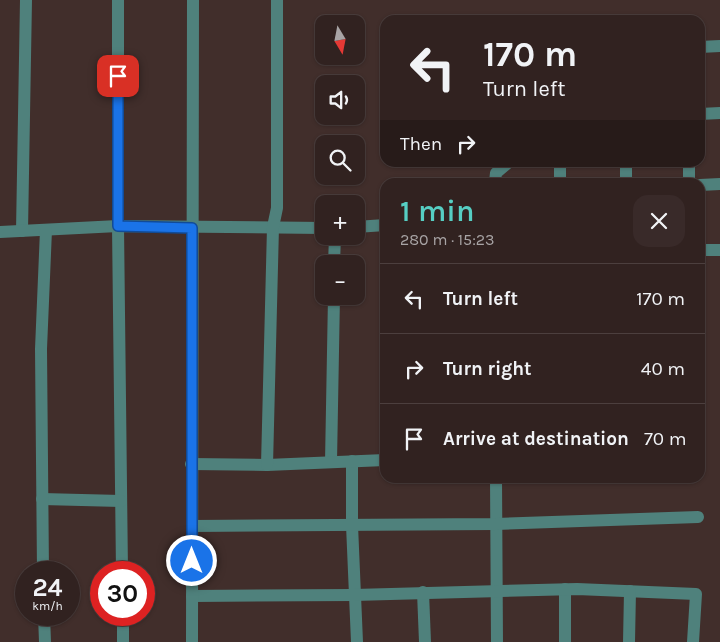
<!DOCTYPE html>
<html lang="en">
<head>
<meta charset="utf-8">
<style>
  :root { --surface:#312220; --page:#392a29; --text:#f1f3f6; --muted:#a8a4a5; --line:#4c3f3e; --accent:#56cec3 }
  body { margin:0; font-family:Karla,sans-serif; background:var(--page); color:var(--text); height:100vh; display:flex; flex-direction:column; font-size:19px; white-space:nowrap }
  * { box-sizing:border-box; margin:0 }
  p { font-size:16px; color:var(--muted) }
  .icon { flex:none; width:28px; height:28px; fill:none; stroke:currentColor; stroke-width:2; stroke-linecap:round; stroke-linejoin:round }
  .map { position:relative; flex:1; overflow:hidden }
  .details { position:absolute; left:380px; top:178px; width:325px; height:305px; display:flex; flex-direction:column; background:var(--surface); border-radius:15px; box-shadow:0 1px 4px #0004,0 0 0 1px var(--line) }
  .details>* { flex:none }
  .hud { position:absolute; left:380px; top:15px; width:325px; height:152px; border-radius:15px; box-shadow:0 1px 4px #0004,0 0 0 1px var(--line); background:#312220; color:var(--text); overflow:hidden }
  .needle { width:32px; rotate:170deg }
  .buttons { position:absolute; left:315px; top:15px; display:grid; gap:10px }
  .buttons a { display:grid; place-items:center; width:50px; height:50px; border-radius:10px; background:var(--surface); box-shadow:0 1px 4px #0004,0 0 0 1px var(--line); font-size:25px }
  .speed { position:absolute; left:15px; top:561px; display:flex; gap:10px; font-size:25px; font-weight:700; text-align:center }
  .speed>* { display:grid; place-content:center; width:65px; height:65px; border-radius:50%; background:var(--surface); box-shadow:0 1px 4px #0004,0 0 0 1px var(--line); line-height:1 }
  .speed small { font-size:12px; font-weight:400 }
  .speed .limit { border:8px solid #d22; background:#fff; color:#111 }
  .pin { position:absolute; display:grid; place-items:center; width:42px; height:42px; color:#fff; margin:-21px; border-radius:10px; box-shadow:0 2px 8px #0006 }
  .me { position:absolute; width:55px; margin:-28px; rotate:0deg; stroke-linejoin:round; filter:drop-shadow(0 0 4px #0008) }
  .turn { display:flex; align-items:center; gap:18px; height:105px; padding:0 20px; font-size:22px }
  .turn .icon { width:65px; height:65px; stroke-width:2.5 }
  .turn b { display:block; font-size:35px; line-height:42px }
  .then { display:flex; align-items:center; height:48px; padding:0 20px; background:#0003; gap:10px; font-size:19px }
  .round { display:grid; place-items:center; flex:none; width:52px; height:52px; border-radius:15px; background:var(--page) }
  .headline { display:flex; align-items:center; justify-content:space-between; height:85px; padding:0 20px }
  h1 { font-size:30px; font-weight:600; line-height:38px; color:var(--accent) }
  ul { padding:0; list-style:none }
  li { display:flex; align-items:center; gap:15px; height:70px; padding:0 20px; border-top:1px solid var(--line) }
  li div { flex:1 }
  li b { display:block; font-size:19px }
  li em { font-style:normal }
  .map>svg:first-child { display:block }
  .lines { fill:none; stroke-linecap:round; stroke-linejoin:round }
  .minor { stroke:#4f817c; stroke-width:12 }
  .route-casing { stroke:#114b97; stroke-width:12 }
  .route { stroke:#1a73e8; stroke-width:9 }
</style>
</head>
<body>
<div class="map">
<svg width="720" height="642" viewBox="0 0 720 642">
  <rect width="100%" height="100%" fill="#412e2b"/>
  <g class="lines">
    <g class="minor">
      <polyline points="118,0 118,226 122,572"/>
      <polyline points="700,47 720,46"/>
      <polyline points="700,114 720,113"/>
      <polyline points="626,162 626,182"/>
      <polyline points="689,162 689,182"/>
      <polyline points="495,182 496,173 509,162"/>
      <polyline points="560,182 560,162"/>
      <polyline points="700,185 720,184"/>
      <polyline points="356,227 385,225"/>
      <polyline points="22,231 26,0"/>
      <polyline points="0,232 118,226 324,228"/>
      <polyline points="700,250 720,250"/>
      <polyline points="334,264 335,236"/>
      <polyline points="352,461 352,525 357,642"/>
      <polyline points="331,462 334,296"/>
      <polyline points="191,464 267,465 385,460"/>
      <polyline points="267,465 273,227 277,208 277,0"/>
      <polyline points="496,478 497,642"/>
      <polyline points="42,499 121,501"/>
      <polyline points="192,526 496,524 698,517"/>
      <polyline points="43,572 41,349 46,230"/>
      <polyline points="565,589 565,642"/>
      <polyline points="423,592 425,642"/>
      <polyline points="192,596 354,595 577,589 696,594 693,642"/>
      <polyline points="44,615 45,642"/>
      <polyline points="123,615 123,642"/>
      <polyline points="192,642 193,0"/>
      <polyline points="629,642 630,591"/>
    </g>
  </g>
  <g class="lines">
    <defs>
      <polyline id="route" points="118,76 118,226 192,228 192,561"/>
    </defs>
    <use href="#route" class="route-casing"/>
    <use href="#route" class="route"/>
  </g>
</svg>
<div class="buttons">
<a><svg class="needle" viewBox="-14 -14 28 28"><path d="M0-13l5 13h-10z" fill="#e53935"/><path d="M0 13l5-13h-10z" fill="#a8a4a5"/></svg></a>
<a><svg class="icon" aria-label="sound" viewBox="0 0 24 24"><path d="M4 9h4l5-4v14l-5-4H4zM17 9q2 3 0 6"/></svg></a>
<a><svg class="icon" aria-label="search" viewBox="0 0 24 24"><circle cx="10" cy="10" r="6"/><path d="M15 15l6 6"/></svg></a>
<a>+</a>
<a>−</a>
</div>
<div class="speed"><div>24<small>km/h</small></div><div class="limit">30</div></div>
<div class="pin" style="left:118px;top:76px;background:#d93025"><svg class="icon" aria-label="arrive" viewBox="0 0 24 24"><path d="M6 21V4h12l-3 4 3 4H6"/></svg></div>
<svg class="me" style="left:192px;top:561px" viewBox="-20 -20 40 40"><circle r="17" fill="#1a73e8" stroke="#fff" stroke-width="3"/><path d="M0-11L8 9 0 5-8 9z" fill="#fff"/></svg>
<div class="hud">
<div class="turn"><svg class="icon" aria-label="left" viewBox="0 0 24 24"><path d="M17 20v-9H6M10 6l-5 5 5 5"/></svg><div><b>170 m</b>Turn left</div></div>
<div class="then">Then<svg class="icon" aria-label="right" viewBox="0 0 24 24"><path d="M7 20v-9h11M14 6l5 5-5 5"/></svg></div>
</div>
<section class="details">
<div class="headline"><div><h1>1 min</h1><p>280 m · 15:23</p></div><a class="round"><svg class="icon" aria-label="close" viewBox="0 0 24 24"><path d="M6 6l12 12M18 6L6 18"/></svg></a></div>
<ul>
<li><svg class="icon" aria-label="left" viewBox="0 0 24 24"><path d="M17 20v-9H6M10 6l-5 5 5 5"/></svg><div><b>Turn left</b></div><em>170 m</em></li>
<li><svg class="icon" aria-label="right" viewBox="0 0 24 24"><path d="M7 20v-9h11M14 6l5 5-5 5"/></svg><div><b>Turn right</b></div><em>40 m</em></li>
<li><svg class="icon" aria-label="arrive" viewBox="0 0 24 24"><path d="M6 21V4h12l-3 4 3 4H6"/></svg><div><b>Arrive at destination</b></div><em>70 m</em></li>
</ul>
</section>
</div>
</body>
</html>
